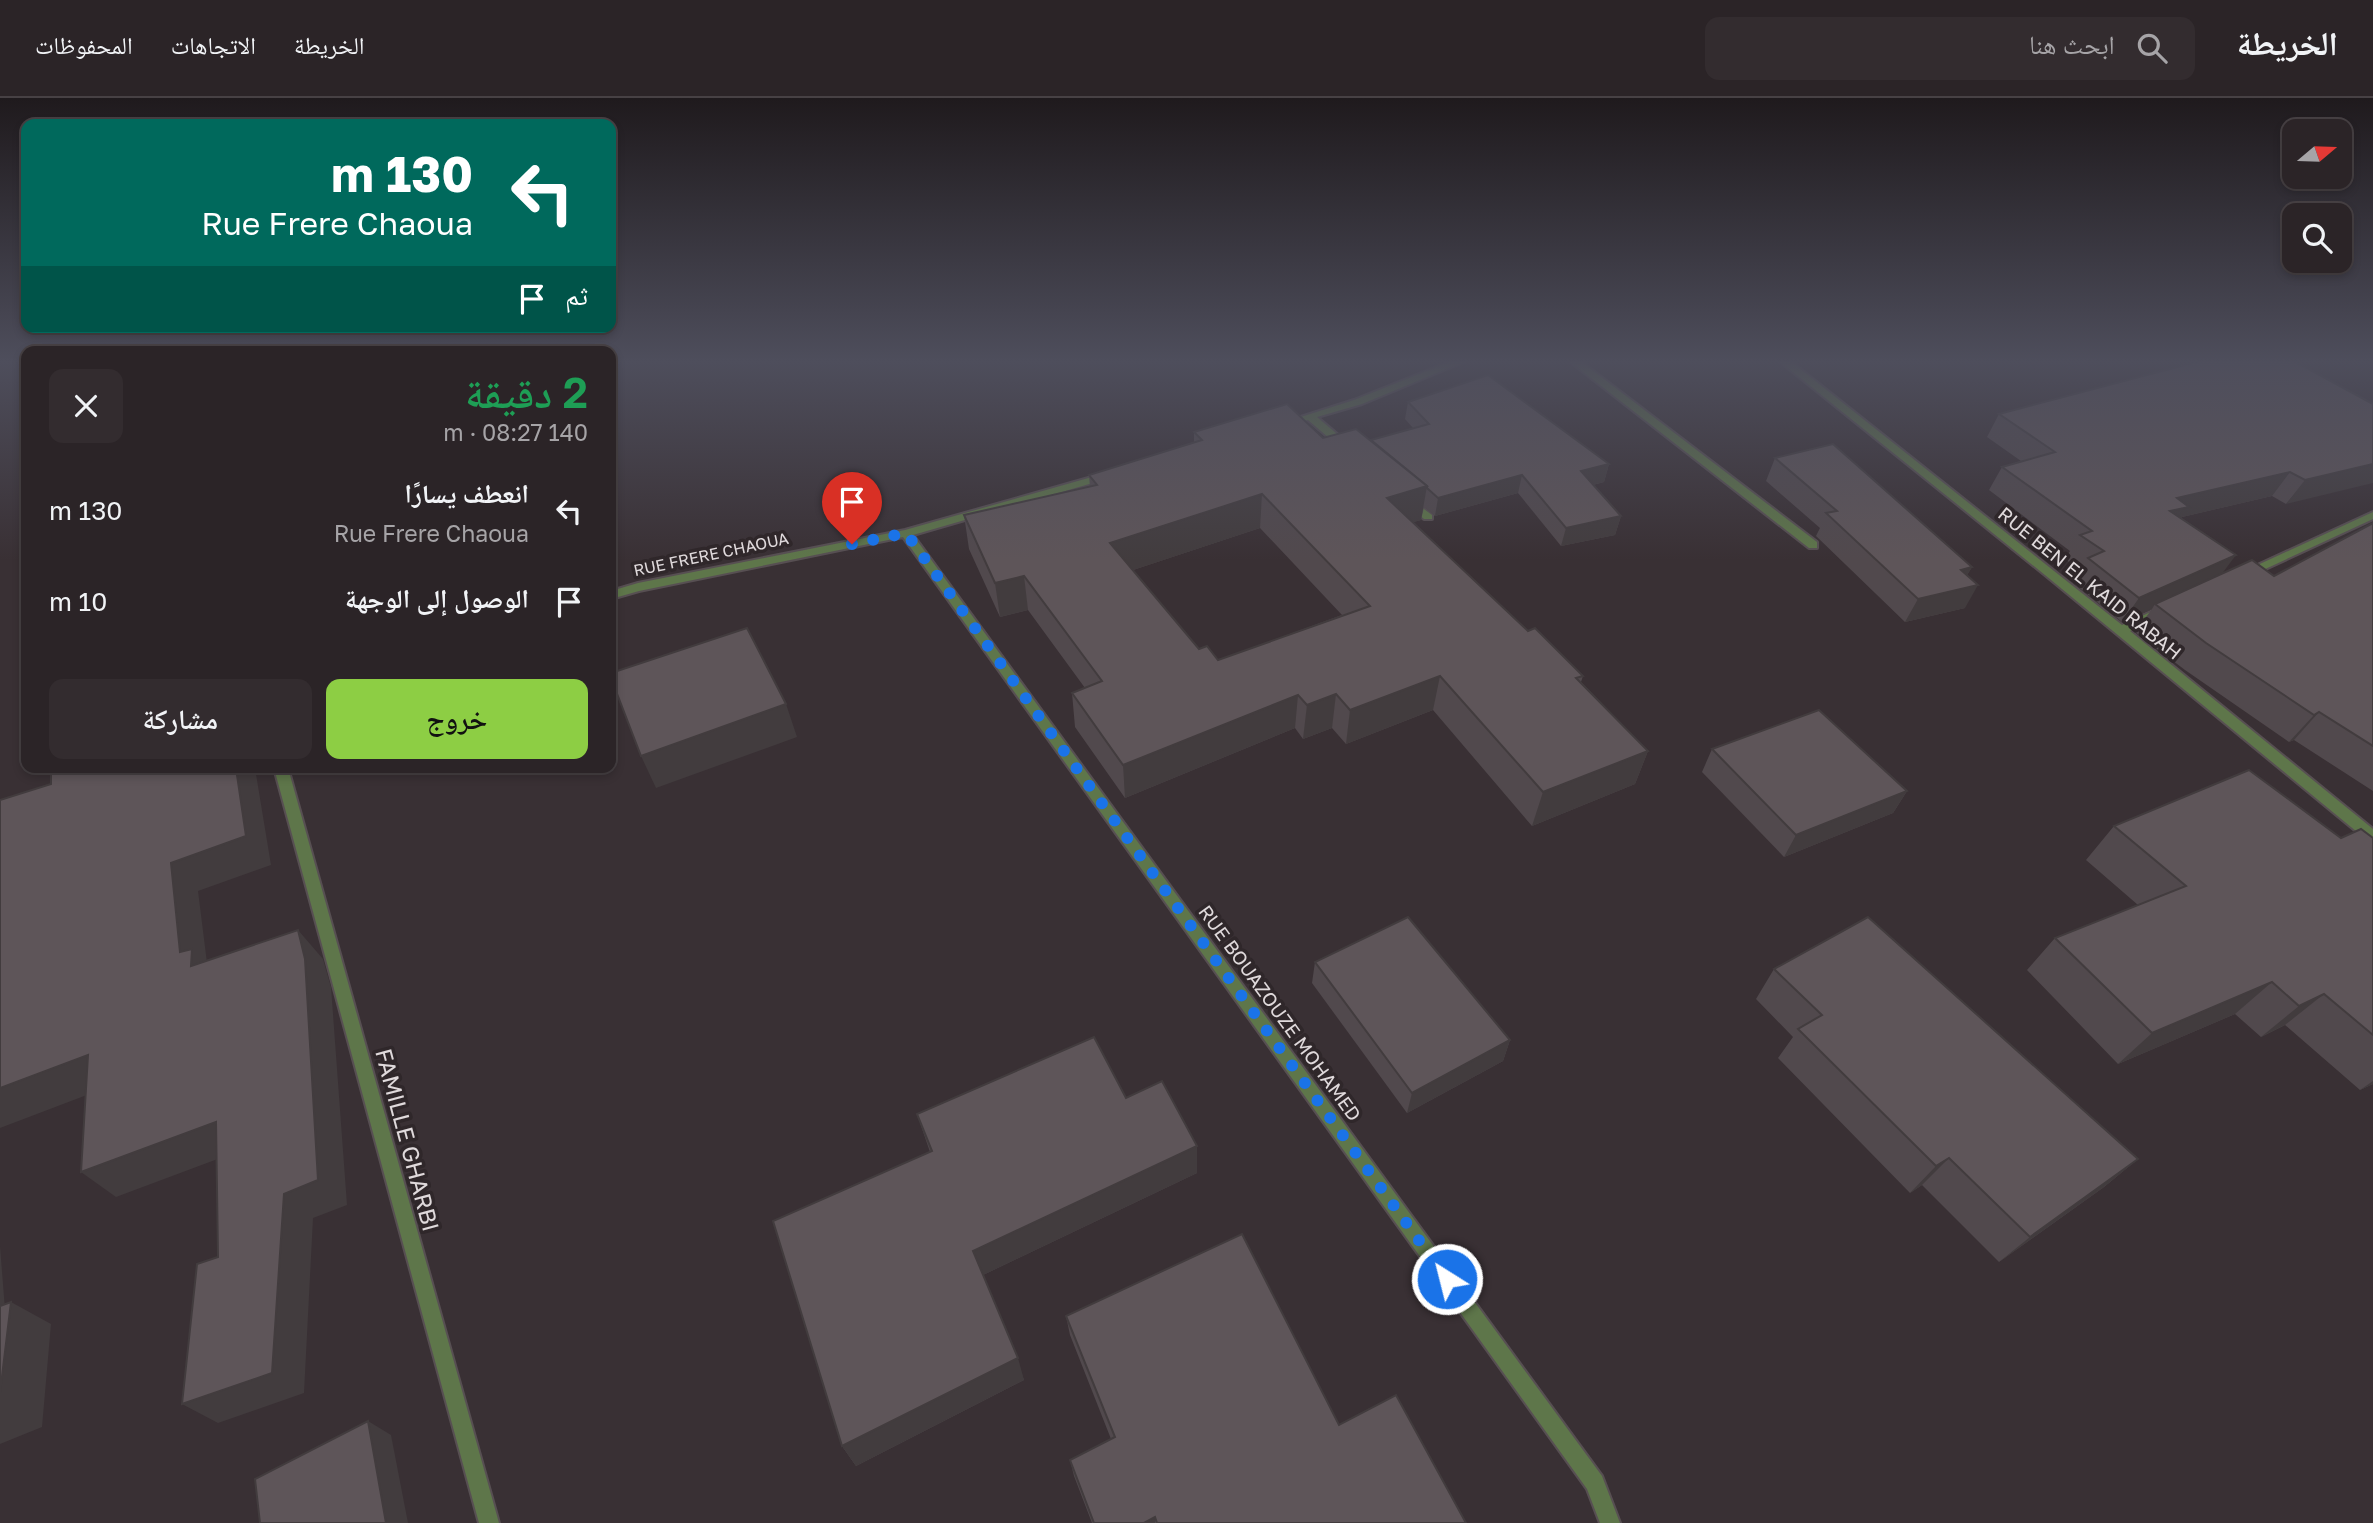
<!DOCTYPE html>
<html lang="ar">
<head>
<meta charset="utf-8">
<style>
  :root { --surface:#2b2427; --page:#332c2f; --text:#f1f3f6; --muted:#a6a4a7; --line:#474144; --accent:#8dce44 }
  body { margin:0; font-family:"Golos Text","Noto Naskh Arabic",sans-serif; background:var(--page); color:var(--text); direction:rtl; height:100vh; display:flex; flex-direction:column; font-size:26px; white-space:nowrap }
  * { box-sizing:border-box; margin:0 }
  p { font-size:23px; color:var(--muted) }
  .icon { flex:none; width:38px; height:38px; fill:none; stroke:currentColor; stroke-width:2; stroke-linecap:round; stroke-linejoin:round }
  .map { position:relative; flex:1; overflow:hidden; direction:ltr }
  .drawer { position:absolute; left:21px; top:248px; width:595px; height:427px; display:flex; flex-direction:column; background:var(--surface); border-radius:14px; box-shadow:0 4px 10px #0003,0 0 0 2px var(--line); direction:rtl }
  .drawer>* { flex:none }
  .banner { position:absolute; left:21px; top:21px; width:595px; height:214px; border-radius:14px; box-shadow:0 4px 10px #0003,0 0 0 2px var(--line); direction:rtl; background:#00695c; color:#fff; overflow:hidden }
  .needle { width:46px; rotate:71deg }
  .fabs { position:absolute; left:2282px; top:21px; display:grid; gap:14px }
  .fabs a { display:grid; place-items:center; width:70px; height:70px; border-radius:14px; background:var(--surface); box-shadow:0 4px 10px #0003,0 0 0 2px var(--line); font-size:35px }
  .pin { position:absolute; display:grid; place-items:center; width:60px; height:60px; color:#fff; margin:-72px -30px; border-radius:50% 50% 50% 0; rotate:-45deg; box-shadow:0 0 7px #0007 }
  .pin .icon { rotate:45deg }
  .me { position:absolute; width:77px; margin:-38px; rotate:324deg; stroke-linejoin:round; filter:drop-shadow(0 0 5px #0008) }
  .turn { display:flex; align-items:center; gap:24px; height:147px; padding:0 28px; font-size:32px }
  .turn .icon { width:91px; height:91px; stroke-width:2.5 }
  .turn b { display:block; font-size:49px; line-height:60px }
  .then { display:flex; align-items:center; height:66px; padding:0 28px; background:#0003; gap:14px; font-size:26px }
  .round { display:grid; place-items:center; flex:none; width:74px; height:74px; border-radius:14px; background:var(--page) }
  .summary { display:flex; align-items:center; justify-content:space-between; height:119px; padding:0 28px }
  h1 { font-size:42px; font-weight:600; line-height:52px; color:#1e9e55 }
  .button { display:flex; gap:14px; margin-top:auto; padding:14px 28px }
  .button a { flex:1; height:80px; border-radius:14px; background:var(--accent); color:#111; font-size:28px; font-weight:600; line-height:80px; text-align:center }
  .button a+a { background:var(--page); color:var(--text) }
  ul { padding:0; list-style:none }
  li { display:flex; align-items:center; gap:21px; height:91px; padding:0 28px }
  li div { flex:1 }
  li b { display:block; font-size:26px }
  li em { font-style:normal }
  header { display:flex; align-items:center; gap:42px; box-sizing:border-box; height:98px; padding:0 35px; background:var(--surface); border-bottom:2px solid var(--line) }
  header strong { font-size:33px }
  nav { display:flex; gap:38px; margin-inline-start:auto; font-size:24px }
  .search { width:490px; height:63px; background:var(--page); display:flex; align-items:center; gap:18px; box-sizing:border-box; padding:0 24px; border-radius:14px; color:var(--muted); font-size:26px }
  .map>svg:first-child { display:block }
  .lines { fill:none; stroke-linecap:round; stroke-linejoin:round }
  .street-casing { stroke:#574f52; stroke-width:4 }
  .street { fill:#5e764a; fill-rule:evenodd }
  .wall { fill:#51494d; fill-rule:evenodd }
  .shaded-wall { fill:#423c3e }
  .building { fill:#5e5559; stroke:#423c3e; stroke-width:2; fill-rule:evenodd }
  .route { stroke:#1a73e8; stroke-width:12; stroke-dasharray:0 21.6 }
  .labels { text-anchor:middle; stroke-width:7; stroke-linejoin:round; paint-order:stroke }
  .far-street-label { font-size:16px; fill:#e0dadc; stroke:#2f272a }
  .street-label { font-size:19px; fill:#e0dadc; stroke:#2f272a }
  .near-street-label { font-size:23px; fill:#e0dadc; stroke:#2f272a }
</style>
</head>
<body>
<header>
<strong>الخريطة</strong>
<div class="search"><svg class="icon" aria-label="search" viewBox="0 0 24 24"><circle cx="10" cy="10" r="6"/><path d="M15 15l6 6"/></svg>ابحث هنا</div>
<nav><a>الخريطة</a><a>الاتجاهات</a><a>المحفوظات</a></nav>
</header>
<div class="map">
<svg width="2373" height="1425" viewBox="0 0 2373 1425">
  <rect width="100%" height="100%" fill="#393034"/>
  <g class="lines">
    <defs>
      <g id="street">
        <polygon points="1454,262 1468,262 1362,306 1317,319 1350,347 1350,351 1342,351 1308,322 1287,328 1282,325 1354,302"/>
        <polygon points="1568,262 1579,262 1817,444 1817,450 1809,450"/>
        <polygon points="1778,262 1789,262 2122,527 2155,512 2163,512 2165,515 2163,518 2130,533 2373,731 2373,744 2368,743 2045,477"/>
        <polygon points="1106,375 1110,376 1110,380 913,437 1602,1378 1620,1425 1600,1425 1587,1391 903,439 639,493 611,501 611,493 638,485 905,432"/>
        <polygon points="1409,400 1432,417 1432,421 1424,421 1405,405 1405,401"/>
        <polygon points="2373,414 2373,421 2248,479 2244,480 2238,476"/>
        <polygon points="274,670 288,670 499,1425 479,1425"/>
      </g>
    </defs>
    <use href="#street" class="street-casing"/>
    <use href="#street" class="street"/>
  </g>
  <g class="wall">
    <path d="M1408,304L1609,366L1604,384L1593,387L1621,418L1615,437L1561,448L1518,395L1435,418L1424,409L1421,422L1413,424L1528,533L1583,578L1581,584L1648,653L1635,686L1532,728L1433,612L1346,646L1332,630L1303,641L1295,630L1125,700L1075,629L1072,595L1085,590L1028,512L1000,519L969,451L964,417L1090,389L1089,377L1194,344V334L1371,342L1413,330L1405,321ZM1260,430L1342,517L1218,562L1199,551L1133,472Z"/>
    <polygon points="2373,306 2286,406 2272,398 2182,419 2181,420 2222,476 2274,478 2373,425 2373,693 2294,642 2289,644 2185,572 2135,534 2152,511 2122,524 2072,484 2080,472 2065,461 2070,453 1989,392 2002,369 2021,363 1987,339 1999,316"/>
    <polygon points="1775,360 1972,469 1967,477 1965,510 1905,524 1816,438 1820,430 1766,383"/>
    <polygon points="1712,651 1907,693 1893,715 1784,759 1702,674"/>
    <polygon points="2114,728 2341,740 2373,740 2373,986 2360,992 2285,927 2261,939 2235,916 2118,966 2027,872 2055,840 2138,807 2086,762"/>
    <polygon points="1315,864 1510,942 1503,963 1407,1015 1312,885"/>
    <polygon points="1774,871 2138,1061 2104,1089 1999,1164 1922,1087 1910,1095 1778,960 1793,939 1756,901"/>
    <polygon points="1126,1000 1197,1048 1197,1075 983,1177 1024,1282 856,1368 842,1348 930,1054 917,1016"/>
    <polygon points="1066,1218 1339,1327 1466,1425 1092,1425 1074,1378 1070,1362 1111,1341 1070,1237"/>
  </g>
  <g class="shaded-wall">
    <polygon points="1609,366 1604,384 1576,391 1581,373"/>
    <polygon points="2373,366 2373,385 2286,406 2305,382"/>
    <polygon points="2290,374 2272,398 2182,419 2172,432 2154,436 2177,400"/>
    <polygon points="1522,377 1518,395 1435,418 1438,400"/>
    <polygon points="1427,388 1421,422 1382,433 1387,400"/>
    <polygon points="1262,396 1260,430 1112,479 1110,445"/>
    <polygon points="1621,418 1615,437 1561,448 1566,430"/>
    <polygon points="2236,457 2218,481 2155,506 2152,511 2122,524 2139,500"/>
    <polygon points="1972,469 1959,491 1978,487 1965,510 1905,524 1918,501 1961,472"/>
    <polygon points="1024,478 1028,512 1000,519 995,485"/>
    <polygon points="1440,578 1433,612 1346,646 1350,612"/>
    <polygon points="1336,596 1332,630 1303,641 1307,607"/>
    <polygon points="1298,597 1295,630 1125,700 1123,667"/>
    <polygon points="786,606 797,639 656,690 641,658"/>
    <polygon points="2319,614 2294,642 2289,644 2314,617"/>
    <polygon points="1648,653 1635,686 1532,728 1543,694"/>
    <polygon points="236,670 255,670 271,767 198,793 207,865 191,868 180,854 171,765"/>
    <polygon points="1907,693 1893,715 1784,759 1796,737"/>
    <polygon points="298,832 323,861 331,889 347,1107 313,1120 304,1295 218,1325 182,1306 284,1096"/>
    <polygon points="2272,884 2235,916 2118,966 2152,935"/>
    <polygon points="2324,896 2285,927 2261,939 2299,908"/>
    <polygon points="1510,942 1503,963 1407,1015 1412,995"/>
    <polygon points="88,957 121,984 0,1030 0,990"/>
    <polygon points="2373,983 2373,986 2360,992"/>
    <polygon points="216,1024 247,1050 116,1099 81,1074"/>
    <polygon points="1197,1048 1197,1075 981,1178 973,1153"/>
    <polygon points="1949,1060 1922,1087 1910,1095 1936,1068"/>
    <polygon points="2138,1061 2104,1089 1999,1164 2030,1139"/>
    <polygon points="0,1148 7,1237 11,1204 51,1226 42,1329 0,1346"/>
    <polygon points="1018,1260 1024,1282 856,1368 842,1348"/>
    <polygon points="368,1323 391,1337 408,1425 386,1425"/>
    <polygon points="1155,1419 1155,1425 1144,1425"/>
  </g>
  <g class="building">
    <polygon points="2204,262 2292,262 2373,306 2373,366 2305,382 2290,374 2177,400 2189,409 2170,413 2236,457 2139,500 2088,460 2104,453 2080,437 2092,433 2002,369 2055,354 1999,316"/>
    <polygon points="1488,277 1609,366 1581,373 1621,418 1566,430 1522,377 1438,400 1427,390 1427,388 1371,342 1429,326 1408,304"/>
    <path d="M1287,306L1323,340L1356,331L1427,388L1387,400L1528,533L1535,530L1583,578L1576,580L1648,653L1543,694L1440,578L1350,612L1336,596L1307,607L1298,597L1123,667L1072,595L1102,583L1024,478L995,485L964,417L1097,387L1089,377L1202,342L1194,334ZM1262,396L1370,508L1218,562L1207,548L1199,551L1110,445Z"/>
    <polygon points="1833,346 1972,469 1961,472 1978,487 1918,501 1826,415 1837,413 1775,360"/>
    <polygon points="2373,425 2373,648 2319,614 2314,617 2206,545 2155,506 2252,462 2274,478"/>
    <polygon points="747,530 786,606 641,658 611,580 611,575"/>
    <polygon points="1819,612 1907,693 1796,737 1712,651"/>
    <polygon points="55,670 236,670 246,738 171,765 180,854 192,851 191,868 298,832 305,861 318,1082 284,1096 272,1275 182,1306 197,1166 218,1159 216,1024 81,1074 88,957 0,990 0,702 51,686 51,672"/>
    <polygon points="2249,672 2341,740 2361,731 2373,740 2373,937 2324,896 2299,908 2272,884 2152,935 2055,840 2186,788 2114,728"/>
    <polygon points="1408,819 1510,942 1412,995 1315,864"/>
    <polygon points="1868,819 2138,1061 2030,1139 1949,1060 1936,1068 1798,931 1822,917 1774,871"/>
    <polygon points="1094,939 1126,1000 1162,983 1197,1048 973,1153 1018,1260 842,1348 773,1123 932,1053 917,1016"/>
    <polygon points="1242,1136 1339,1327 1396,1297 1466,1425 1157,1425 1155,1419 1144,1425 1094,1425 1070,1362 1115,1339 1066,1218"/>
    <polygon points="11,1204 0,1295 0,1208"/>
    <polygon points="368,1323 386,1425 260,1425 255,1381"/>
  </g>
  <linearGradient id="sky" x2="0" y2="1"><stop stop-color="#1f1a1d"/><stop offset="0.57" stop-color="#4e4e5c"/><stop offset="1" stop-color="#4e4e5c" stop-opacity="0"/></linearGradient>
  <rect width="2373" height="462" fill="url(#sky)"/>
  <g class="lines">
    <polyline class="route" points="852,446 906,435 1447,1181"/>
  </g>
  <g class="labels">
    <g class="far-street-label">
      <text transform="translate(711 456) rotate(-12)" y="6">RUE FRERE CHAOUA</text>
    </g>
    <g class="street-label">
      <text transform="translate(2090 485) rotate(39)" y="7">RUE BEN EL KAID RABAH</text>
      <text transform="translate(1280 915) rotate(54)" y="7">RUE BOUAZOUZE MOHAMED</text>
    </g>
    <g class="near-street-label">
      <text transform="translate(407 1042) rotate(75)" y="8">FAMILLE GHARBI</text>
    </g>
  </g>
</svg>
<div class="fabs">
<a><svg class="needle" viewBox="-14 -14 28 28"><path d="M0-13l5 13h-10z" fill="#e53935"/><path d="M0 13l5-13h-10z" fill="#a6a4a7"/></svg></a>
<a><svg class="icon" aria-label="search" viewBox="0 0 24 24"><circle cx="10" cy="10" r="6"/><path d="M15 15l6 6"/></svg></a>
</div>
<div class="pin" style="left:852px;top:446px;background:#d93025"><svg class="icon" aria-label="arrive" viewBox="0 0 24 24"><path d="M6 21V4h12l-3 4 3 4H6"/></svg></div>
<svg class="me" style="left:1447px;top:1181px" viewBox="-20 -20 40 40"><circle r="17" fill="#1a73e8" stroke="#fff" stroke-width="3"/><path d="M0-11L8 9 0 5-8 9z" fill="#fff"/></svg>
<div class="banner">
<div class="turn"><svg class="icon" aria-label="left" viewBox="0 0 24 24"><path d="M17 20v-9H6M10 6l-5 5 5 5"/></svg><div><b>130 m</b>Rue Frere Chaoua</div></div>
<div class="then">ثم<svg class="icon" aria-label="arrive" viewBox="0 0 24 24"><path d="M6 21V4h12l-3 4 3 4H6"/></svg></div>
</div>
<section class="drawer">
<div class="summary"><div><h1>2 دقيقة</h1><p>140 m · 08:27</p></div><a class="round"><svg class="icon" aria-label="close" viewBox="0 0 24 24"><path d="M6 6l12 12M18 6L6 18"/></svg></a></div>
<ul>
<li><svg class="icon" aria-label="left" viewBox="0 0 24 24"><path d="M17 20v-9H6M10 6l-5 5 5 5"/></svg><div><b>انعطف يسارًا</b><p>Rue Frere Chaoua</p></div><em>130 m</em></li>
<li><svg class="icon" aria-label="arrive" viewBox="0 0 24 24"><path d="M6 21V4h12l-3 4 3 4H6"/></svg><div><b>الوصول إلى الوجهة</b></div><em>10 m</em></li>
</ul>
<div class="button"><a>خروج</a><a>مشاركة</a></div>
</section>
</div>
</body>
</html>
